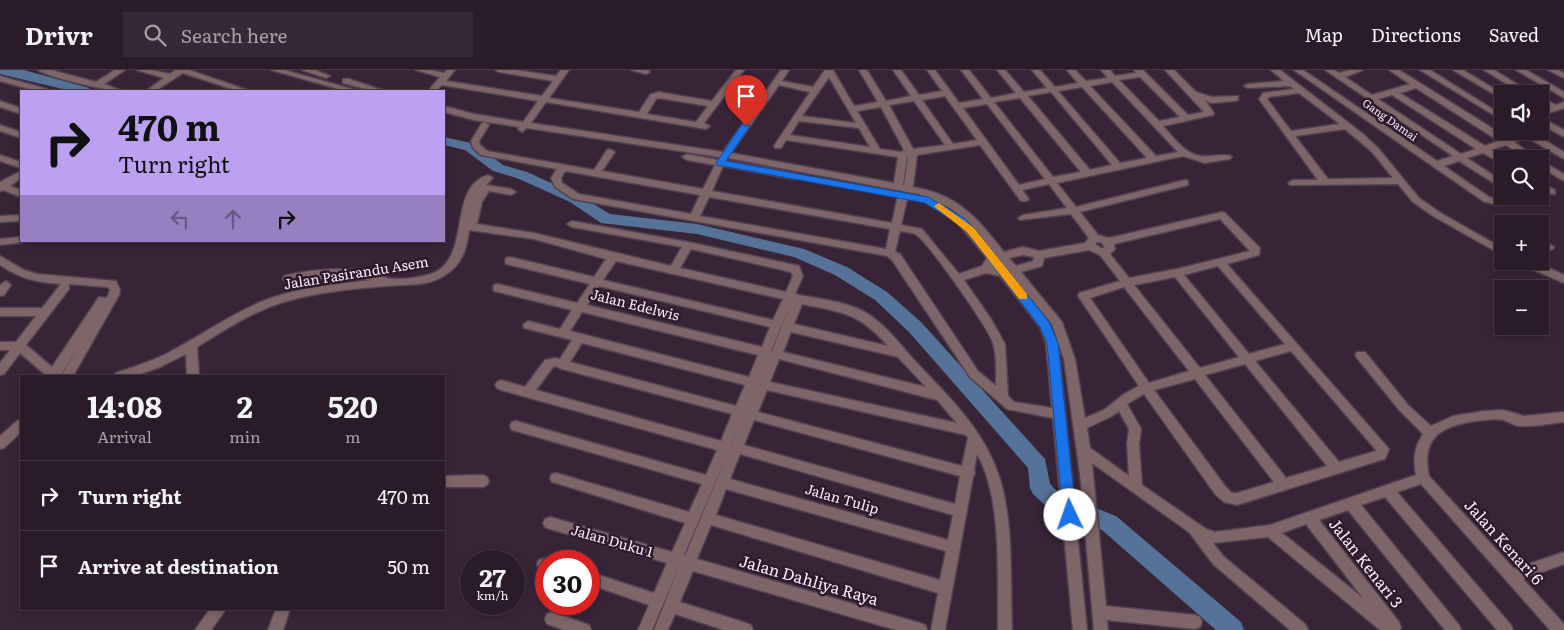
<!DOCTYPE html>
<html lang="en">
<head>
<meta charset="utf-8">
<style>
  :root { --surface:#2a1b29; --page:#362835; --text:#f1f3f6; --muted:#a5a1a8; --line:#463946 }
  body { margin:0; font-family:Literata,serif; background:var(--page); color:var(--text); height:100vh; display:flex; flex-direction:column; font-size:19px; white-space:nowrap }
  * { box-sizing:border-box; margin:0 }
  p { font-size:16px; color:var(--muted) }
  .icon { flex:none; width:28px; height:28px; fill:none; stroke:currentColor; stroke-width:2; stroke-linecap:round; stroke-linejoin:round }
  .map { position:relative; flex:1; overflow:hidden }
  .sheet { position:absolute; left:20px; top:305px; width:425px; height:235px; display:flex; flex-direction:column; background:var(--surface); border-radius:0px; box-shadow:0 2px 8px #0003,0 0 0 1px var(--line) }
  .sheet>* { flex:none }
  .banner { position:absolute; left:20px; top:20px; width:425px; height:152px; border-radius:0px; box-shadow:0 2px 8px #0003,0 0 0 1px var(--line); background:#bca0f2; color:#111; overflow:hidden }
  .fabs { position:absolute; left:1494px; top:15px; display:grid; gap:10px }
  .fabs a { display:grid; place-items:center; width:55px; height:55px; border-radius:0px; background:var(--surface); box-shadow:0 2px 8px #0003,0 0 0 1px var(--line); font-size:25px }
  .speed { position:absolute; left:460px; top:480px; display:flex; gap:10px; font-size:25px; font-weight:700; text-align:center }
  .speed>* { display:grid; place-content:center; width:65px; height:65px; border-radius:50%; background:var(--surface); box-shadow:0 2px 8px #0003,0 0 0 1px var(--line); line-height:1 }
  .speed small { font-size:12px; font-weight:400 }
  .speed .limit { border:8px solid #d22; background:#fff; color:#111 }
  .pin { position:absolute; display:grid; place-items:center; width:42px; height:42px; color:#fff; margin:-51px -21px; border-radius:50% 50% 50% 0; rotate:-45deg; box-shadow:0 0 5px #0007 }
  .pin .icon { rotate:45deg }
  .me { position:absolute; width:55px; margin:-28px; rotate:357deg; stroke-linejoin:round; filter:drop-shadow(0 0 4px #0008) }
  .turn { display:flex; align-items:center; gap:18px; height:105px; padding:0 15px; font-size:22px }
  .turn .icon { width:65px; height:65px; stroke-width:2.5 }
  .turn b { display:block; font-size:35px; line-height:42px }
  .lanes { display:flex; align-items:center; height:48px; padding:0 15px; background:#0003; justify-content:center; gap:25px; direction:ltr }
  .lanes .off { opacity:.35 }
  .eta { display:flex; justify-content:space-evenly; align-items:center; height:85px; text-align:center }
  .eta b { font-size:30px; font-weight:700; line-height:35px }
  ul { padding:0; list-style:none }
  li { display:flex; align-items:center; gap:15px; height:70px; padding:0 15px; border-top:1px solid var(--line) }
  li div { flex:1 }
  li b { display:block; font-size:19px }
  li em { font-style:normal }
  header { display:flex; align-items:center; gap:30px; box-sizing:border-box; height:70px; padding:0 25px; background:var(--surface); border-bottom:1px solid var(--line) }
  header strong { font-size:24px }
  nav { display:flex; gap:28px; margin-inline-start:auto; font-size:18px }
  .search { width:350px; height:45px; background:var(--page); display:flex; align-items:center; gap:12px; box-sizing:border-box; padding:0 18px; border-radius:0px; color:var(--muted); font-size:19px }
  .map>svg:first-child { display:block }
  .lines { fill:none; stroke-linecap:round; stroke-linejoin:round }
  .river { fill:#557399; fill-rule:evenodd }
  .street-casing { stroke:#534052; stroke-width:3 }
  .street { fill:#7e6668; fill-rule:evenodd }
  .route { fill:#1a73e8; stroke:#114b97 }
  .slow { fill:#f59e0b }
  .labels { text-anchor:middle; stroke-width:5; stroke-linejoin:round; paint-order:stroke }
  .far-street-label { font-size:11px; fill:#f8eaf6; stroke:#2e1a2d }
  .street-label { font-size:14px; fill:#f8eaf6; stroke:#2e1a2d }
  .near-street-label { font-size:16px; fill:#f8eaf6; stroke:#2e1a2d }
</style>
</head>
<body>
<header>
<strong>Drivr</strong>
<div class="search"><svg class="icon" aria-label="search" viewBox="0 0 24 24"><circle cx="10" cy="10" r="6"/><path d="M15 15l6 6"/></svg>Search here</div>
<nav><a>Map</a><a>Directions</a><a>Saved</a></nav>
</header>
<div class="map">
<svg width="1564" height="560" viewBox="0 0 1564 560">
  <rect width="100%" height="100%" fill="#382437"/>
  <g class="lines">
    <g class="river">
      <polygon points="0,0 24,0 89,18 91,21 71,21 0,4"/>
      <polygon points="444,67 475,74 503,95 527,102 580,126 610,144 697,154 804,179 847,197 887,222 921,252 1045,389 1050,414 1060,424 1116,446 1241,552 1244,560 1216,560 1102,460 1046,436 1033,424 1030,418 1028,398 909,262 875,230 835,205 794,187 697,164 601,153 570,132 517,108 493,101 465,80 444,75"/>
    </g>
    <defs>
      <g id="street">
        <path d="M38,0H51L96,12L115,0H125L104,14L123,21C110,22 48,7 38,0Z"/>
        <polygon points="137,0 151,0 170,4 176,0 189,0 250,21 238,21 183,3 155,21 146,21 164,8"/>
        <polygon points="271,0 284,0 359,21 346,21"/>
        <polygon points="302,0 315,0 330,6 326,8"/>
        <path d="M416,0H430L444,3L447,0H455L446,11L542,26L553,11L499,2L495,0H515L556,6L561,0H569L549,28L639,42L650,25L658,22L712,31L736,0H744L704,53L710,56L706,59L546,32L531,53L723,82L781,0H789L782,11L813,17L825,0H833L854,36L878,32L859,0H867L886,31L911,26L893,0H901L919,25L942,21L927,0H935L959,33L983,29L961,0H969L991,28L1016,23L997,0H1005L1024,22L1047,18L1032,0H1040L1055,17L1078,13L1067,0H1075L1086,11L1108,8L1101,0H1110L1115,6L1136,3L1134,0H1143L1188,45L1204,42L1165,0H1174L1196,22L1212,27L1238,26V30L1235,31L1211,33L1205,30L1214,43L1213,45L1163,56C1172,66 1183,81 1196,85C1207,89 1225,82 1232,87L1230,89L1205,93L1183,86L1057,113L1076,137L1185,110L1188,111V115L1080,142L1098,165L1109,168L1222,142L1225,143L1260,178L1259,185L1227,194L1389,379L1385,389L1381,390L1237,435L1224,432L1215,424L1144,324L1127,334L1141,359L1139,374L1142,415L1206,459L1215,462L1270,455L1416,405C1413,389 1414,378 1423,364L1400,341L1357,288L1355,285L1357,282H1365L1408,335L1431,356L1453,346L1484,341L1503,340L1524,346L1564,342V352C1550,353 1536,357 1521,356C1514,356 1509,352 1503,350C1495,348 1484,350 1476,351C1440,356 1421,368 1429,406L1514,499L1564,482V494L1523,509L1564,554V560H1550L1421,414L1397,422L1511,555L1513,560H1497L1385,427L1361,435L1459,555L1461,560H1445L1348,440L1319,450L1399,552L1401,557L1400,560H1380L1268,467L1213,473L1223,486L1306,555L1308,560H1290L1213,494L1189,462L1092,393L1106,536L1195,545L1200,547L1202,552L1200,557L1195,559L1107,550L1108,560H1094L1080,404L1064,289L1052,254L1012,205L1049,252L1058,273L1087,560H1073L1053,348L1007,339L970,307L892,190L887,186L573,129L555,117L551,108L557,99L481,85L473,78L471,71L482,53L485,52L489,55L479,71L480,75L487,81L594,100L607,80L610,79L615,82L602,101L703,119L715,95L687,90L682,87L687,84L718,90L720,87L527,58L522,62L518,59L519,57L474,50L444,42V36L474,44L523,52L538,31L442,15L436,21H428L440,7ZM829,7L856,53L802,46ZM1140,7L1180,47L1159,51L1119,10ZM1112,12L1178,82L1156,86L1090,16ZM779,15L810,22L774,76L775,78H781L786,70L898,87L894,113L731,83ZM1082,17L1147,88L1120,93L1058,21ZM1051,22L1112,95L1090,100L1028,26ZM945,26L977,70L953,74L922,30ZM659,28L708,36L696,52L647,44L656,29ZM1020,28L1081,102L1053,107L994,32ZM914,31L945,75L913,79L889,35ZM987,34L1045,109L1019,115L963,38ZM881,37L904,80L901,82L880,79L857,41ZM799,51L859,58L870,77L790,65ZM980,75L1021,131H1027L1029,129L1022,120L1049,114L1067,138L1023,145L1018,148L1020,150L1071,144L1089,168L1085,173L1039,181L1023,177L1004,182C977,148 959,125 913,117L917,85ZM907,87H908L904,115H903ZM728,88L918,124L929,128L925,131L927,133L957,152L987,188L982,196L959,204L922,159L901,155L908,125L903,122L898,125L892,153L712,121L723,96L794,109L799,106L794,103L726,91ZM565,101L700,125L691,144L579,124L562,113L561,108ZM709,127L890,159L886,179L700,146ZM938,132C963,142 978,164 995,184L963,148ZM1220,149L1250,181L1177,199L1129,208L1110,184L1115,179L1114,174ZM900,161C904,162 911,162 915,164C927,170 989,259 993,273C997,286 996,302 996,316L978,301L900,184L895,182ZM1097,172L1102,173L1105,178H1101L1095,174ZM1089,180L1100,185L1120,211L1079,223L1078,226L1139,316L1124,324L1104,340L1085,348L1075,289L1062,252L1021,202L1042,196L1044,188ZM1023,185L1034,187L1033,191L1016,196L1009,188ZM1218,196L1285,274L1249,284L1184,205ZM986,203L1000,206L1040,257L1046,273L1052,338L1014,332L1008,326L1005,274L991,249L964,210ZM1175,207L1239,287L1200,298L1134,215ZM1124,217L1189,301L1149,313L1090,228ZM1291,281L1376,380V381L1339,392L1255,291ZM1245,294L1327,396L1286,408L1205,305ZM1195,309L1274,412L1237,423H1232L1225,416L1154,320ZM1119,341L1129,359L1127,374L1129,406L1090,378L1087,358L1112,346ZM1306,454L1363,528L1282,463Z"/>
        <polygon points="631,0 648,0 650,2 646,4"/>
        <path d="M1271,0H1280L1363,64L1378,78L1419,128L1439,142L1502,178V185L1433,146L1413,132L1398,114L1290,115L1288,113L1293,110H1318L1259,29L1263,23L1294,19L1290,16L1248,18L1244,16L1248,14L1284,11ZM1299,23L1340,54L1291,61L1267,29L1269,27ZM1345,59L1372,82L1393,108L1328,109L1295,66Z"/>
        <path d="M1294,0H1303L1437,91L1453,86L1325,0H1334L1339,3L1350,0H1363L1345,7L1372,25L1410,14L1389,0H1399L1508,68L1522,64L1521,61H1540V59H1542V63L1536,65L1564,82V89L1528,68L1514,72L1538,89H1527L1506,75L1491,80L1505,89H1502V94L1483,83L1467,88L1502,111V118L1459,91L1444,96L1489,127L1496,129L1502,125L1513,126L1497,135L1483,131ZM1416,18L1499,71L1485,76L1400,23ZM1392,25L1476,79L1461,84L1378,29Z"/>
        <polygon points="1420,0 1430,0 1502,45 1502,50"/>
        <polygon points="1453,0 1463,0 1503,24 1502,29"/>
        <polygon points="1484,0 1494,0 1533,24 1523,24"/>
        <polygon points="1516,0 1526,0 1564,22 1564,28"/>
        <polygon points="1548,0 1558,0 1564,3 1564,8"/>
        <polygon points="0,6 47,19 48,21 36,21 0,11"/>
        <polygon points="343,9 349,9 385,21 373,21 343,13"/>
        <polygon points="1540,27 1556,35 1564,32 1564,38 1540,46 1540,40 1548,38 1540,33"/>
        <polygon points="0,31 21,38 21,44 0,37"/>
        <polygon points="1540,47 1564,60 1564,67 1540,54"/>
        <polygon points="0,55 21,62 21,68 0,61"/>
        <polygon points="0,85 21,92 21,98 0,91"/>
        <polygon points="1540,90 1564,104 1564,111 1540,97"/>
        <polygon points="21,101 21,108 10,116 21,120 21,127 3,120 0,121 0,112"/>
        <path d="M488,105L493,108L486,115L511,119L516,122L511,125L489,121L482,132L477,154L534,163L671,196L682,177L572,157L567,154L572,151L688,172L795,195L799,196L803,206L795,224C817,229 845,231 865,242C885,254 899,273 914,290C948,326 985,360 1000,409C1014,457 1010,510 1012,560H998C997,508 1003,429 977,384L974,400L975,403L973,407L945,560H931L938,523L711,455L697,489L920,553L925,555L927,560H896L693,501L680,532L746,553L751,555L753,560H724L675,544L668,560H654L679,497L652,560H638L649,535L589,514V502L654,523L667,493L550,459L545,457L543,453L545,449L550,447L672,482L685,453L556,413L552,412L550,408L552,404L556,403L689,442L702,414L516,361L512,360L510,356L512,352L516,351L706,405L717,380L501,320L497,318L495,315L497,312L501,310L525,317L545,290L555,288L560,289L572,270L524,258L523,255L528,251L560,259L572,240L494,221L493,218L494,215L498,214L577,233L590,214L506,194L505,191L506,188L510,187L594,207L606,189L534,169L469,160C467,178 462,195 445,205C428,217 406,214 386,216C352,219 317,222 284,232C253,241 225,260 197,277L199,306H187L186,284L160,297L135,306H114L116,303C133,297 150,292 166,284C199,267 229,245 263,231C298,217 336,214 372,210L339,207L288,213L283,209L284,206C303,201 333,198 353,200C365,200 375,204 387,208C398,211 429,207 439,200C470,178 449,117 488,105ZM691,179L791,202L793,206L786,222L680,198ZM616,191L783,229L773,250L603,210ZM599,216L770,257L762,277L587,235ZM792,231L772,281H771ZM802,234C844,243 858,242 888,276L794,254ZM582,242L758,285L749,307L570,261ZM791,262L898,287L926,317L783,282ZM582,273L745,315L736,336L570,292ZM779,289L937,330L957,353L770,312ZM555,296L562,299L732,344L721,371L536,320L553,297ZM767,320L966,365L968,368L962,396L758,342ZM743,347L732,374L730,378ZM754,350L960,406L955,434L744,375ZM730,378L685,486L684,485ZM740,384L953,445L948,470L730,409ZM726,419L946,481L940,510L716,445Z"/>
        <polygon points="1540,112 1555,120 1555,124 1549,124 1540,119"/>
        <polygon points="21,145 21,151 0,152 0,146"/>
        <polygon points="21,167 21,171 25,172 0,175 0,169"/>
        <polygon points="1549,174 1554,177 1553,179 1540,183 1540,176"/>
        <path d="M0,186L24,200L37,204L116,211L120,220L119,225L73,306H61L82,271L60,306H47L20,283L4,304L0,305V293L10,280H0V272H16L36,246H0V238H42L61,214C36,212 21,209 0,195ZM69,214L108,217L110,220L107,228L99,227L52,297L26,275L69,219Z"/>
        <polygon points="1519,191 1534,191 1564,205 1564,213 1520,194"/>
        <polygon points="6,211 11,215 4,225 0,226 0,215"/>
        <polygon points="21,350 21,362 4,378 0,379 0,366 17,351"/>
        <polygon points="483,405 487,407 489,411 487,415 483,417 444,417 444,406"/>
        <polygon points="546,488 552,491 546,491 546,500 539,498 537,494 539,490"/>
        <polygon points="210,539 226,539 211,560 195,560"/>
        <polygon points="276,539 290,539 283,560 268,560"/>
        <polygon points="552,542 589,555 591,560 564,560 547,554 545,549 547,544"/>
      </g>
    </defs>
    <use href="#street" class="street-casing"/>
    <use href="#street" class="street"/>
  </g>
  <polygon class="route" points="742,54 750,56 726,91 928,127 964,148 974,158 1049,252 1058,273 1076,445 1074,449 1070,451 1065,449 1063,445 1047,273 1040,257 967,162 957,153 925,133 717,95 716,93"/>
  <polygon class="slow" points="939,133 974,158 1027,224 1027,229 1019,229 967,162 936,138 934,136"/>
  <g class="labels">
    <g class="far-street-label">
      <text transform="translate(1390 50) rotate(35)" y="4">Gang Damai</text>
    </g>
    <g class="street-label">
      <text transform="translate(356 203) rotate(-9)" y="5">Jalan Pasirandu Asem</text>
      <text transform="translate(635 235) rotate(14)" y="5">Jalan Edelwis</text>
      <text transform="translate(842 429) rotate(16)" y="5">Jalan Tulip</text>
      <text transform="translate(612 471) rotate(16)" y="5">Jalan Duku 1</text>
    </g>
    <g class="near-street-label">
      <text transform="translate(1504 472) rotate(48)" y="6">Jalan Kenari 6</text>
      <text transform="translate(1366 493) rotate(52)" y="6">Jalan Kenari 3</text>
      <text transform="translate(809 510) rotate(16)" y="6">Jalan Dahliya Raya</text>
    </g>
  </g>
</svg>
<div class="fabs">
<a><svg class="icon" aria-label="sound" viewBox="0 0 24 24"><path d="M4 9h4l5-4v14l-5-4H4zM17 9q2 3 0 6"/></svg></a>
<a><svg class="icon" aria-label="search" viewBox="0 0 24 24"><circle cx="10" cy="10" r="6"/><path d="M15 15l6 6"/></svg></a>
<a>+</a>
<a>−</a>
</div>
<div class="speed"><div>27<small>km/h</small></div><div class="limit">30</div></div>
<div class="pin" style="left:746px;top:56px;background:#d93025"><svg class="icon" aria-label="arrive" viewBox="0 0 24 24"><path d="M6 21V4h12l-3 4 3 4H6"/></svg></div>
<svg class="me" style="left:1070px;top:445px" viewBox="-20 -20 40 40"><circle r="19" fill="#fff"/><path d="M0-13L10 11 0 6-10 11z" fill="#1a73e8"/></svg>
<div class="banner">
<div class="turn"><svg class="icon" aria-label="right" viewBox="0 0 24 24"><path d="M7 20v-9h11M14 6l5 5-5 5"/></svg><div><b>470 m</b>Turn right</div></div>
<div class="lanes"><svg class="icon off" aria-label="left" viewBox="0 0 24 24"><path d="M17 20v-9H6M10 6l-5 5 5 5"/></svg><svg class="icon off" aria-label="ahead" viewBox="0 0 24 24"><path d="M12 20V5M6 11l6-6 6 6"/></svg><svg class="icon" aria-label="right" viewBox="0 0 24 24"><path d="M7 20v-9h11M14 6l5 5-5 5"/></svg></div>
</div>
<section class="sheet">
<div class="eta">
<div><b>14:08</b><p>Arrival</p></div>
<div><b>2</b><p>min</p></div>
<div><b>520</b><p>m</p></div>
</div>
<ul>
<li><svg class="icon" aria-label="right" viewBox="0 0 24 24"><path d="M7 20v-9h11M14 6l5 5-5 5"/></svg><div><b>Turn right</b></div><em>470 m</em></li>
<li><svg class="icon" aria-label="arrive" viewBox="0 0 24 24"><path d="M6 21V4h12l-3 4 3 4H6"/></svg><div><b>Arrive at destination</b></div><em>50 m</em></li>
</ul>
</section>
</div>
</body>
</html>
